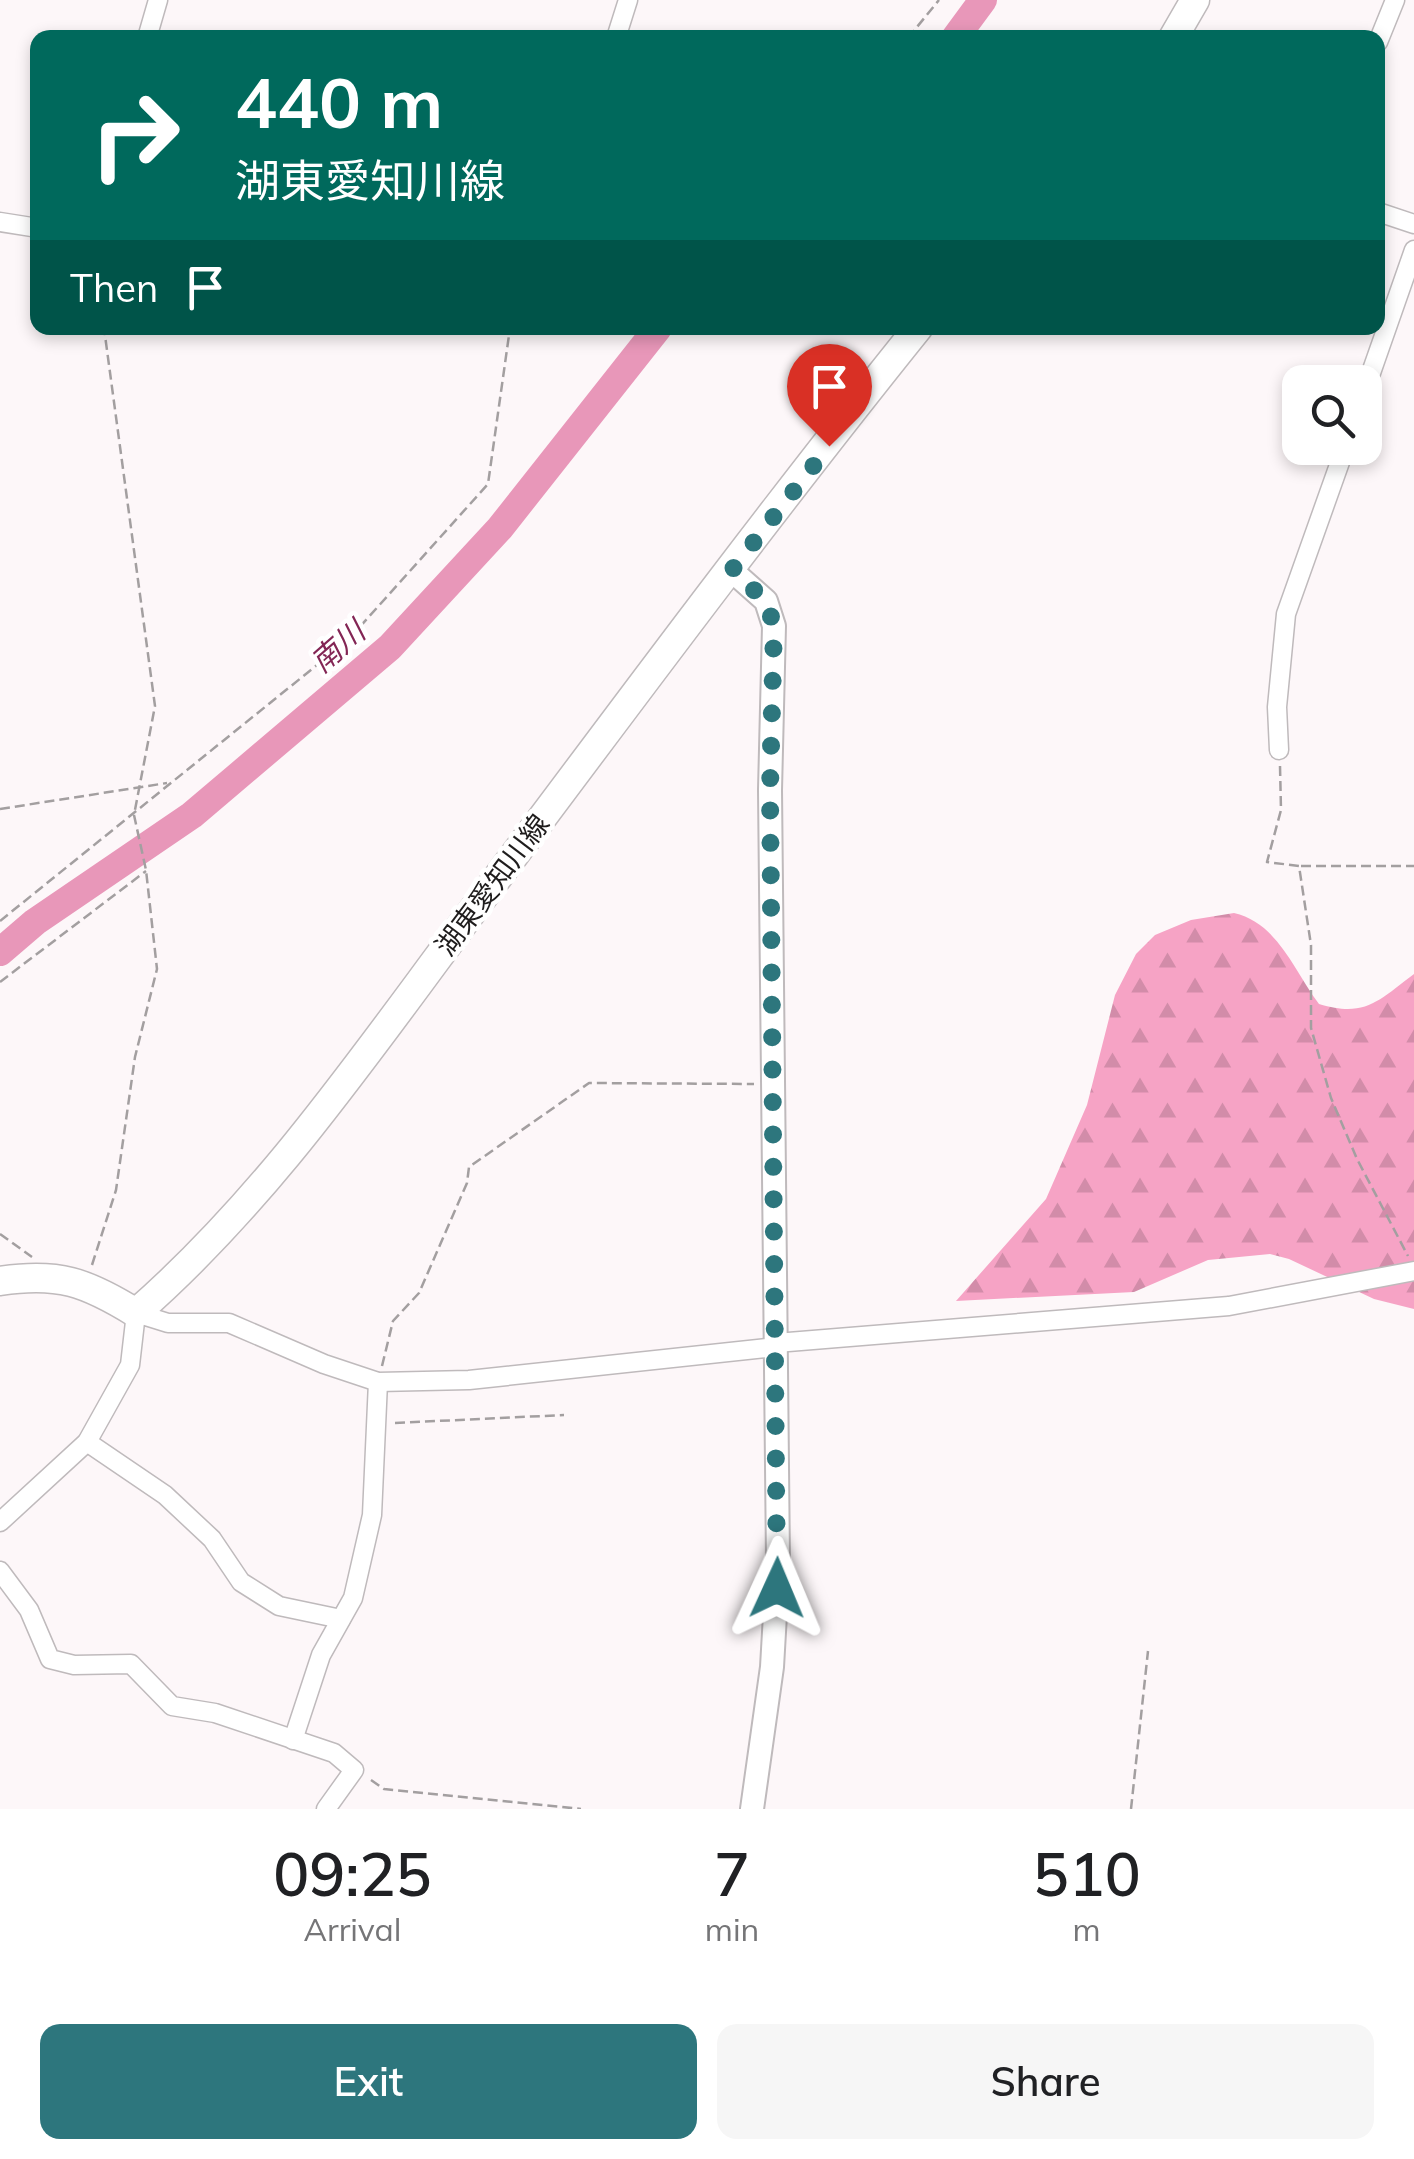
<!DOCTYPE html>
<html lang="en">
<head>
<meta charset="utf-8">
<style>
  :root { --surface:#fff; --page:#f6f6f6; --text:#202124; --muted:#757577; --accent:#2d767d }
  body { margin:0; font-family:Mulish,"Noto Sans JP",sans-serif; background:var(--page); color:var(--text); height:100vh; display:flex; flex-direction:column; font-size:38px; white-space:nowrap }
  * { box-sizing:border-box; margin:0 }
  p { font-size:32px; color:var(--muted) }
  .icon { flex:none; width:55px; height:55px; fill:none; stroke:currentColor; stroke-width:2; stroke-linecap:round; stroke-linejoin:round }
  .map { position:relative; height:1809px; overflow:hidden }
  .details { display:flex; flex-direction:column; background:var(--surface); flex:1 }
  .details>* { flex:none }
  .banner { position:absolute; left:30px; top:30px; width:1355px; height:305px; border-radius:20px; box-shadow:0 5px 15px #0003; background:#00695c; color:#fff; overflow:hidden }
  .buttons { position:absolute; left:1282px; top:365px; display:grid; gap:20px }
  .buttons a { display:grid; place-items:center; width:100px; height:100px; border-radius:20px; background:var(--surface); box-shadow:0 5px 15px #0003; font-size:50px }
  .pin { position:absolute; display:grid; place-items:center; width:85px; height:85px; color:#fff; margin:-102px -42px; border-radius:50% 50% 50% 0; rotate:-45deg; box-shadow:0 0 10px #0007 }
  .pin .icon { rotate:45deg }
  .me { position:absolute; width:110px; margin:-55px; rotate:1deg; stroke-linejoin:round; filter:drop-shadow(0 0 8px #0008) }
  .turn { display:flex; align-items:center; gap:35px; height:210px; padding:0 40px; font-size:45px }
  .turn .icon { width:130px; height:130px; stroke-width:2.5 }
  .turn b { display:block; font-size:70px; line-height:85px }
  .then { display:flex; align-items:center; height:95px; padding:0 40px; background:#0003; gap:20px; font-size:38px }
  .eta { display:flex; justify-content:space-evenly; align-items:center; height:170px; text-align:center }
  .eta b { font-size:60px; font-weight:600; line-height:70px }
  .button { display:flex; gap:20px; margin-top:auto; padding:20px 40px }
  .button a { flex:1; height:115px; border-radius:20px; background:var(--accent); color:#fff; font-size:40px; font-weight:600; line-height:115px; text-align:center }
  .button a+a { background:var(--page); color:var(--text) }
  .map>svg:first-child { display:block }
  .forest { fill:url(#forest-firs) }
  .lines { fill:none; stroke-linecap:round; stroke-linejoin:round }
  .river { stroke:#e897b9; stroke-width:28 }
  .street-casing { stroke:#bfbabc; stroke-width:21 }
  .secondary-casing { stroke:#bfbabc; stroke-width:26 }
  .primary-casing { stroke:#bfbabc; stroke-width:31 }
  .path { stroke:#a39fa0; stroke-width:2.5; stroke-dasharray:10 5; stroke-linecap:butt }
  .street { stroke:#fff; stroke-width:18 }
  .secondary { stroke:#fff; stroke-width:22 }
  .primary { stroke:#fff; stroke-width:28 }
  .route { stroke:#2d767d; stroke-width:18; stroke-dasharray:0 32.4 }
  .labels { text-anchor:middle; stroke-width:9; stroke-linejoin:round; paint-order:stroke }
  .street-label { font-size:28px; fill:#1f1d1d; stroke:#fff }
  .water-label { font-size:30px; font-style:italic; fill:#832655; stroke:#fff }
</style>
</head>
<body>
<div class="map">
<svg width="1414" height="1809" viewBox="0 0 1414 1809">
  <defs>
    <pattern id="forest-firs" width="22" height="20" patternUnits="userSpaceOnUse" patternTransform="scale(2.5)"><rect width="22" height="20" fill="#f6a3c5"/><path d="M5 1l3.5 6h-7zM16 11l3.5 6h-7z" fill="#d28ca9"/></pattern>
  </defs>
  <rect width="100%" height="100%" fill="#fdf7f9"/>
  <path class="forest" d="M1234,913C1278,923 1294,971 1319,1004C1365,1018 1378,1001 1414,974V1309L1374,1299L1289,1259L1270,1254L1208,1260L1134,1292L956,1301L1046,1199L1087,1105L1115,995L1136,954L1155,935L1191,920Z"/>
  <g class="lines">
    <g class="river">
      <polyline points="955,38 983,0"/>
      <polyline points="0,952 35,922 192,815 390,647 500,528 658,328"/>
    </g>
    <defs>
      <g id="street">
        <polyline points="147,38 158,0"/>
        <polyline points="616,38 628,0"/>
        <polyline points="1378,42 1395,0"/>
        <polyline points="1378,212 1414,224"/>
        <polyline points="0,222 38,228"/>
        <polyline points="1365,390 1414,250"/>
        <polyline points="1279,750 1277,707 1286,614 1345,448"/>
        <polyline points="776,1343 1229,1306 1414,1271"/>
        <polyline points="87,1442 165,1495 212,1539 241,1582 279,1606 341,1619"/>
        <polyline points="0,1522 87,1442 130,1365 136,1313 168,1323 229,1323 324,1364 378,1382 469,1380 776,1347"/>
        <polyline points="0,1571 29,1610 50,1659 74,1665 131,1664 172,1706 215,1713 334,1753 354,1770 326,1809"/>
        <polyline points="293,1740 321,1655 353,1598 372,1515 378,1382"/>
      </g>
      <polyline id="secondary" points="731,570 766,601 774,626 770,790 778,1562 772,1667 752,1809"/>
      <g id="primary">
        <polyline points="1173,38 1195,0"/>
        <path d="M0,1281C58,1272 86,1282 136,1313C270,1196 368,1050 474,909C620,714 766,517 918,328"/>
      </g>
    </defs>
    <use href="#street" class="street-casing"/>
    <use href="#secondary" class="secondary-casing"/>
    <use href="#primary" class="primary-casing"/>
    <g class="path">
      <polyline points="908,38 939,0"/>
      <polyline points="1280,766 1281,810 1267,862 1299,866 1311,945 1311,1028 1331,1098 1357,1159 1408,1256"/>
      <polyline points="0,809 167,783"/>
      <polyline points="1301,866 1414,866"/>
      <polyline points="0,921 348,640 488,484 510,328"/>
      <polyline points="0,982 146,871"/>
      <polyline points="0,1234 32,1257"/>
      <polyline points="92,1265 116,1190 135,1057 157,969 146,870 134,815 155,706 104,328"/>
      <polyline points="382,1366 393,1321 419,1293 467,1183 469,1167 589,1083 754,1084"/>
      <polyline points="395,1423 564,1415"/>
      <polyline points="371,1780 384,1789 581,1809"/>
      <polyline points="1131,1809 1148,1651"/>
    </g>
    <use href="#street" class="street"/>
    <use href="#secondary" class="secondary"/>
    <use href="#primary" class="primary"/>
  </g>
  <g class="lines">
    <polyline class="route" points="777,1588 770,790 774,626 766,601 732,570 829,446"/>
  </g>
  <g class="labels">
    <g class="street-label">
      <text transform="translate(492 885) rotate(-53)" y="10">湖東愛知川線</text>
    </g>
    <g class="water-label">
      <text transform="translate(338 647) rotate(-41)" y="10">南川</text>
    </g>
  </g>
</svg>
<div class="buttons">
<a><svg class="icon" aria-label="search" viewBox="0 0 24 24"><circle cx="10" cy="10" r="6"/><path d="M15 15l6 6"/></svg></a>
</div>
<div class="pin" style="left:829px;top:446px;background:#d93025"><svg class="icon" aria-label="arrive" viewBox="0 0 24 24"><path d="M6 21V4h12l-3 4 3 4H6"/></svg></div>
<svg class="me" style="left:777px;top:1588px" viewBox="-20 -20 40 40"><path d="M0-17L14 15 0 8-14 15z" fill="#2d767d" stroke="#fff" stroke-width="4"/></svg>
<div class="banner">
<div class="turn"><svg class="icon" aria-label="right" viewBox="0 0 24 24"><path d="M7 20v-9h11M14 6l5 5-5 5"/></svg><div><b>440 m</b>湖東愛知川線</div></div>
<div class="then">Then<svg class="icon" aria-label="arrive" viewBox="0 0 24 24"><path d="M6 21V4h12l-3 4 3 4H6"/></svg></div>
</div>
</div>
<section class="details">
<div class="eta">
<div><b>09:25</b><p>Arrival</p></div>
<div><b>7</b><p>min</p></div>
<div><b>510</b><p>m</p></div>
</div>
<div class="button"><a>Exit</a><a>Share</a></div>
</section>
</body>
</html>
